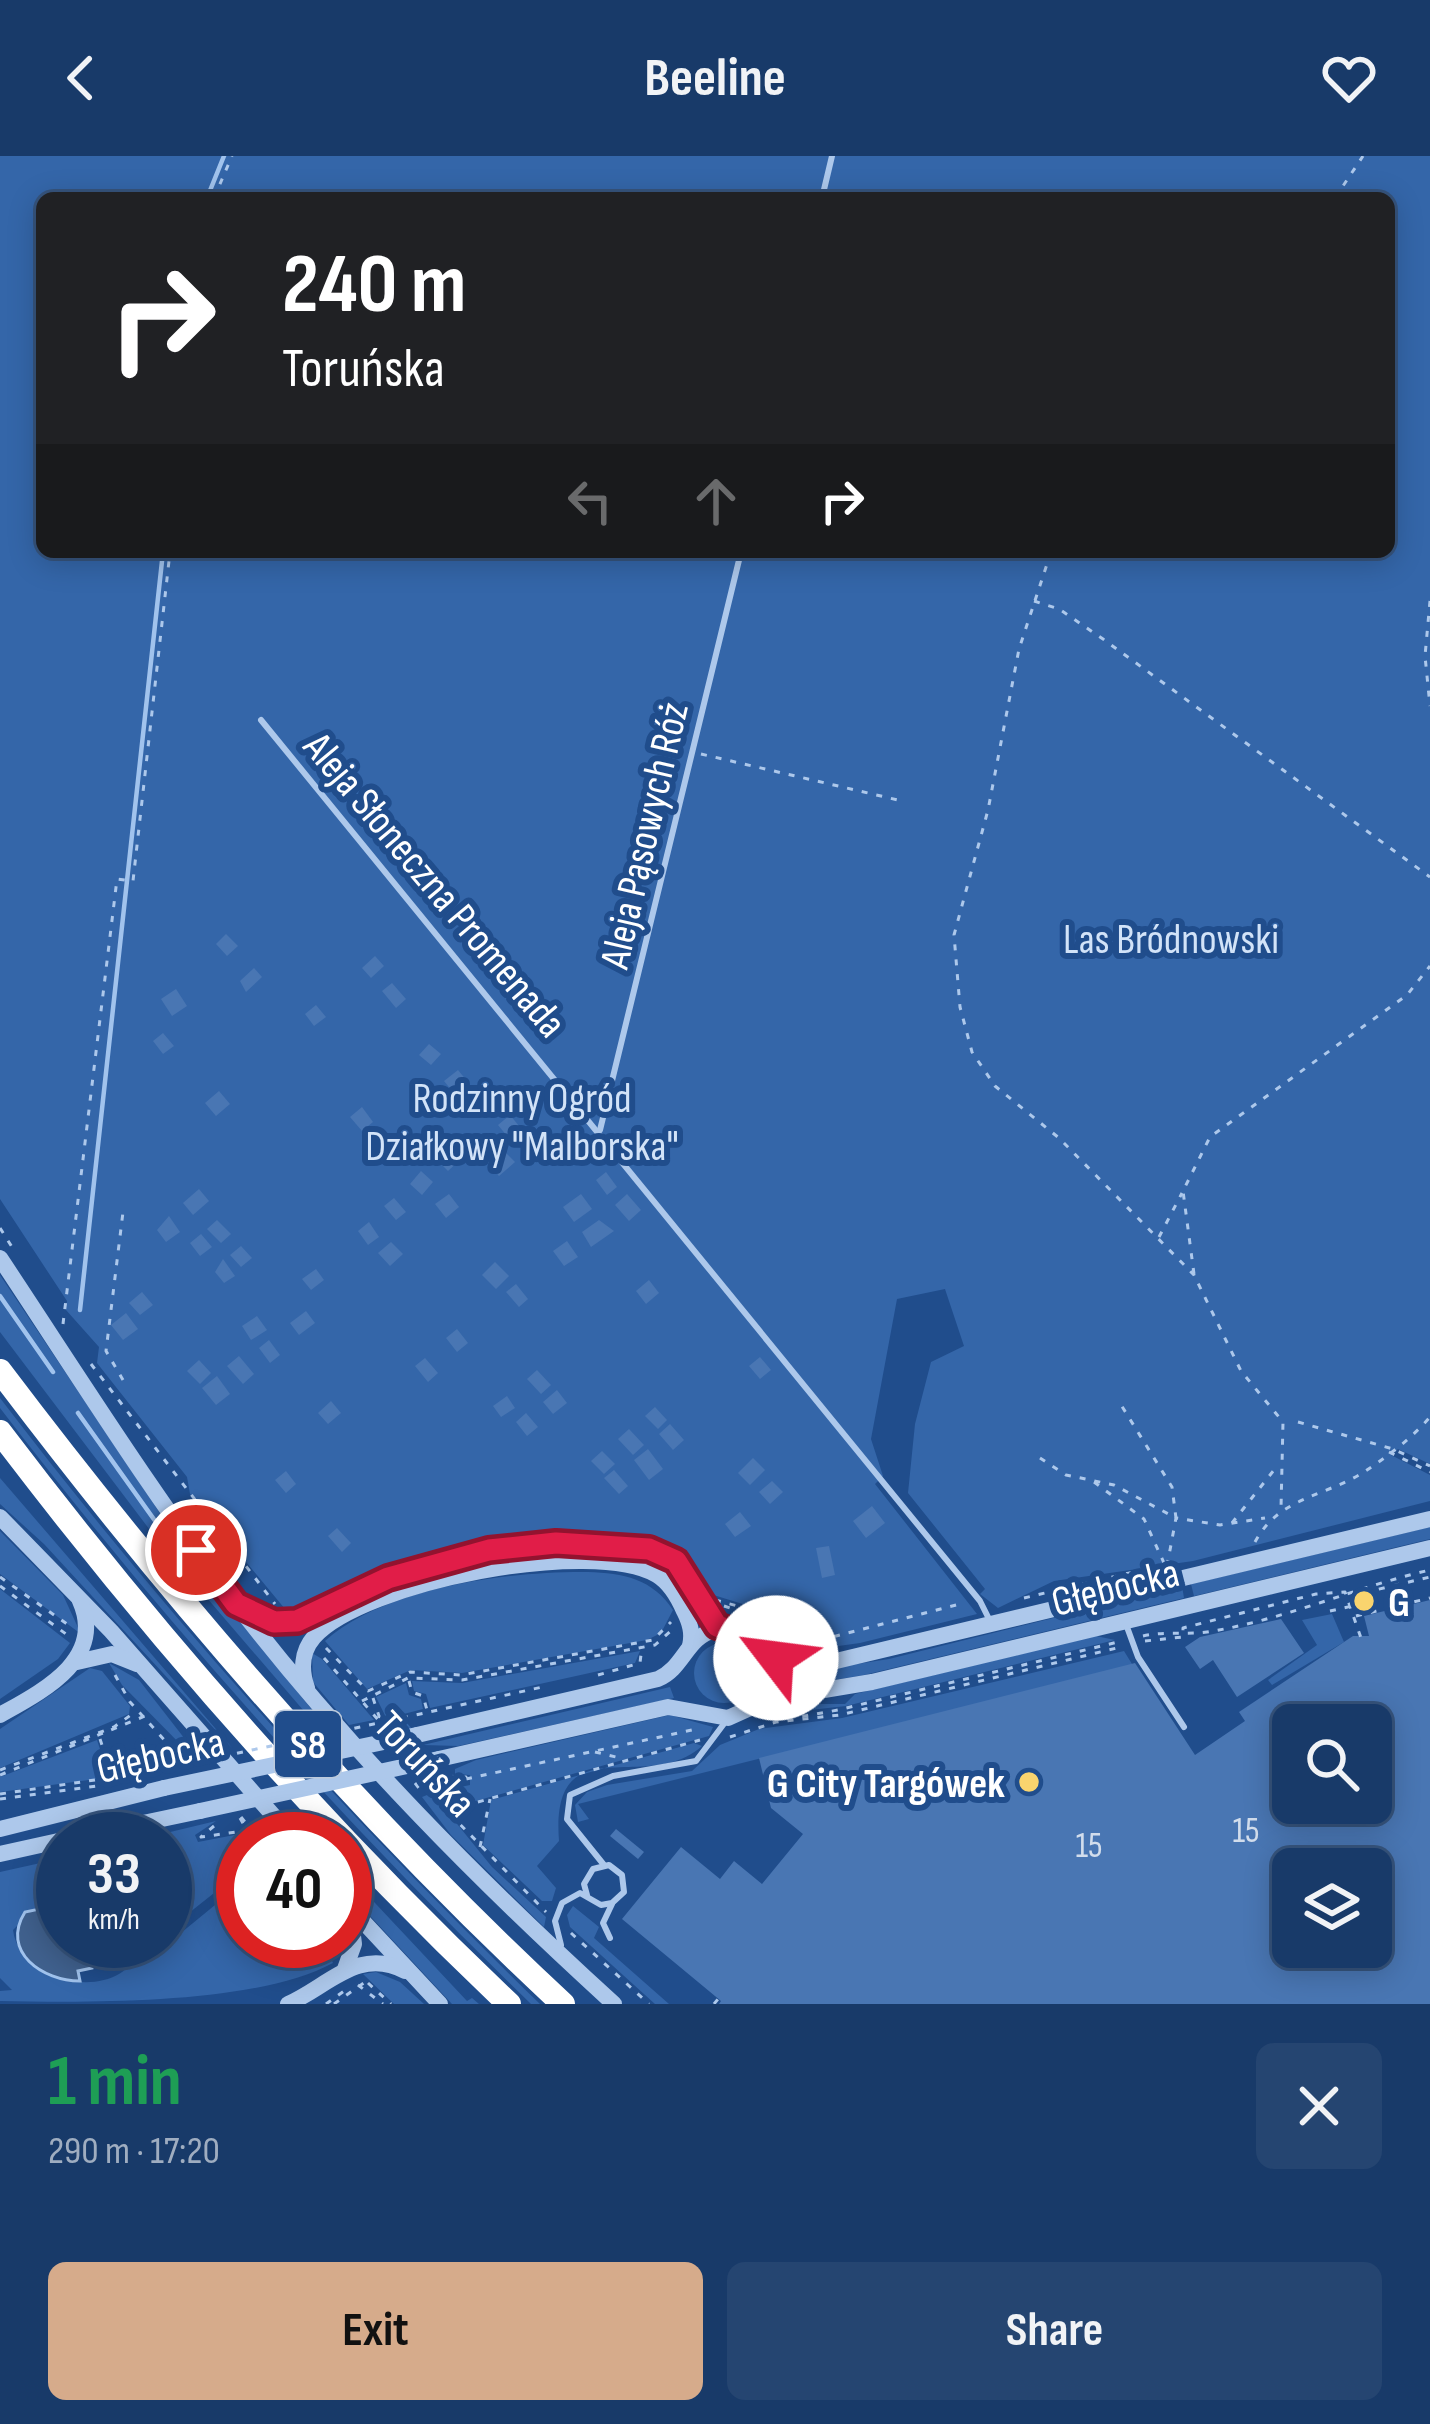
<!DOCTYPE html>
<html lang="en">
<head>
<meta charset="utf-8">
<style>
  :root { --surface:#183a69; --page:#254571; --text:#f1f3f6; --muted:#9fadc0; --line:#36547d; --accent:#d6ab8b }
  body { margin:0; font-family:"Sofia Sans Condensed",sans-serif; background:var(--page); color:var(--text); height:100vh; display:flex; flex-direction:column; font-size:45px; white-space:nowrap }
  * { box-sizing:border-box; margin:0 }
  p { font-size:39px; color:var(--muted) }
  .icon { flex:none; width:66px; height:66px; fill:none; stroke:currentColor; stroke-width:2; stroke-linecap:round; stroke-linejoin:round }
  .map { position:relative; height:1848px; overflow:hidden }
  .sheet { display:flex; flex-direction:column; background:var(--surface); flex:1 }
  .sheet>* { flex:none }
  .banner { position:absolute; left:36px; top:36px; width:1359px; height:366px; border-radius:18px; box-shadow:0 6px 30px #0003,0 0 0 3px var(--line); background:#202124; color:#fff; overflow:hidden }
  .tools { position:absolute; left:1272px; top:1548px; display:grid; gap:24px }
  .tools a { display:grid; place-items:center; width:120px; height:120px; border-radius:18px; background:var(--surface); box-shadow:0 6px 30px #0003,0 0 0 3px var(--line); font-size:60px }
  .speed { position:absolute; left:36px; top:1656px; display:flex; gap:24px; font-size:60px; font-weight:700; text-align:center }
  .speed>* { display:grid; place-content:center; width:156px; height:156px; border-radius:50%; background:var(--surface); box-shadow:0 6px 30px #0003,0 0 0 3px var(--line); line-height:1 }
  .speed small { font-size:30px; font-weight:400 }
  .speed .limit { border:18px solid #d22; background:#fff; color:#111 }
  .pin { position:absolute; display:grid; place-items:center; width:102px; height:102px; color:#fff; margin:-51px; border:6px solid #fff; border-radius:50%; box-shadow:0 3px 12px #0007 }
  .me { position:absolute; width:132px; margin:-66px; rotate:300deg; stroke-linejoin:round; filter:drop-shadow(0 0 9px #0008) }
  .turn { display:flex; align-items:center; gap:42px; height:252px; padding:0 48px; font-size:54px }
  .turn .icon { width:156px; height:156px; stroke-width:2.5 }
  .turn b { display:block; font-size:84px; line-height:102px }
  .lanes { display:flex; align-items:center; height:114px; padding:0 48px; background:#0003; justify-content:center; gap:60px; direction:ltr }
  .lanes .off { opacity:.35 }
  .round { display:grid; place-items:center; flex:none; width:126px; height:126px; border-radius:18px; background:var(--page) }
  .summary { display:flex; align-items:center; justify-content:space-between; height:204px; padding:0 48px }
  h1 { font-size:72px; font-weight:700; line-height:90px; color:#1e9e55 }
  .action { display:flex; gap:24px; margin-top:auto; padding:24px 48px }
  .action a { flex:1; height:138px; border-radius:18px; background:var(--accent); color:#111; font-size:48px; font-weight:700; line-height:138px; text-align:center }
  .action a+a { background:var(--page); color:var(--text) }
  header { display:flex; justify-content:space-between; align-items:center; height:156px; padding:0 48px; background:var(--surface); font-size:54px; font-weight:700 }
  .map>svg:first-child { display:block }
  .green { fill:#3466a9; fill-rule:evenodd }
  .water { fill:#40618e; stroke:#a1c3ed; stroke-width:3 }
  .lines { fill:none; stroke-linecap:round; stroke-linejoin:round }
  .stream { stroke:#a1c3ed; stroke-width:4.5 }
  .building { fill:#4976b3; fill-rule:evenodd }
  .path { stroke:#adc8eb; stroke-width:3; stroke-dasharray:6 9; stroke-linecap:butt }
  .service { stroke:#adc8eb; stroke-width:6 }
  .tertiary { stroke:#adc8eb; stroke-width:16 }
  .motorway { stroke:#fff; stroke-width:24 }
  .path-bridge { stroke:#adc8eb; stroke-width:3; stroke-dasharray:6 9; stroke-linecap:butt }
  .tertiary-bridge { stroke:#adc8eb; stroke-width:16 }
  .route-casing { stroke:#92132f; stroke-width:30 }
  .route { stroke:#e11d48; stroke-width:21 }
  .poi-dot { fill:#f9d46e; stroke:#204d8c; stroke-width:4.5 }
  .labels { text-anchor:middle; stroke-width:12; stroke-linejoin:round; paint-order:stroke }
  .number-label { font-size:36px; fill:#d2ddec }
  .shield { fill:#204d8c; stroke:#bccadc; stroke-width:3 }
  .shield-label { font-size:39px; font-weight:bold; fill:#fff }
  .street-label { font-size:42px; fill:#fff; stroke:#204d8c }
  .park-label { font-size:42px; fill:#d2e3f8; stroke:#204d8c }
  .poi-label { font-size:42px; font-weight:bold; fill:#fff; stroke:#204d8c; text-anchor:start }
</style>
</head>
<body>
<header><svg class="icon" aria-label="back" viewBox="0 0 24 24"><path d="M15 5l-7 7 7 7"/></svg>Beeline<svg class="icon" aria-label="heart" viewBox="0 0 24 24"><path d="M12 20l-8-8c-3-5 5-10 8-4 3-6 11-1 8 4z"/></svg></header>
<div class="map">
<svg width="1430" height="1848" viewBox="0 0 1430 1848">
  <rect width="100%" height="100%" fill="#204d8c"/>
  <g class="green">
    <path d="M0,0H1430V1308L1398,1293L1391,1299L1430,1319V1345L1193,1405L1054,1425L998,1452L980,1438L985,1433L908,1337L915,1268L931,1206L964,1190L945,1133L897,1143L871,1283L883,1320L875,1328L977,1458L860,1487L803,1495L762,1454L707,1437L682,1395C652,1378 616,1382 582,1382C466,1385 401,1400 298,1455L285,1453L190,1338L187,1321L97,1207L99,1191L66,1154L67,1145L0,1043ZM42,42H1389V396H42Z"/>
    <polygon points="0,1119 186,1396 328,1574 321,1575 159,1386 0,1176"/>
    <path d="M0,1242C165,1458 345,1659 540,1848H531C339,1662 162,1464 0,1252Z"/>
    <polygon points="0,1322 233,1593 44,1388 0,1348"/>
    <polygon points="1430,1371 1430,1383 1194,1440 1191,1428"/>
    <polygon points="0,1375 63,1439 81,1478 0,1418"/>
    <path d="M533,1396C598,1393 654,1385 692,1444L688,1446L670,1419L638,1403L541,1399L433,1418L310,1475L306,1469L414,1420Z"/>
    <path d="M588,1416C623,1417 653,1423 673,1454L661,1477L647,1484L462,1517L411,1514L367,1533L325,1485C385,1431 510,1415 588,1416Z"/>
    <polygon points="1182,1430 1184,1442 864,1519 798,1530 799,1517 889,1503"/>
    <polygon points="0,1433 70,1487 58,1503 0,1543"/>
    <polygon points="1332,1458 1344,1486 1272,1529 1268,1524 1317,1489 1302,1464"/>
    <polygon points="1096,1480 1115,1484 846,1550 801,1555 800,1548 845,1548 855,1538"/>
    <circle cx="724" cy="1517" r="30"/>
    <polygon points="640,1495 635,1507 430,1552 426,1538 414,1535 412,1525 462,1527"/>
    <polygon points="1124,1495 1140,1521 1130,1510 578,1648 589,1663 578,1666 575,1649 587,1636 607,1629 692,1615 720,1589 759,1573 842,1562"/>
    <polygon points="312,1497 322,1503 374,1564 349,1569 313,1526"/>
    <polygon points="109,1507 139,1524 195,1596 191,1599 122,1529"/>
    <polygon points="90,1512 102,1515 130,1550 129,1558 0,1612 0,1573"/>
    <polygon points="406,1527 409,1539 421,1543 423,1553 400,1559 419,1581 395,1580 376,1541"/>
    <polygon points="670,1531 674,1542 458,1590 423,1589"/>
    <polygon points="670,1559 713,1571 709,1580 454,1651 441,1635 470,1629 470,1619 455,1618 455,1613 476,1604"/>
    <polygon points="97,1584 103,1602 118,1620 0,1636 0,1621"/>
    <path d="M694,1587L702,1590C647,1640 550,1567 559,1685L537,1710L556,1732L552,1745H542L483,1689L491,1644Z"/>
    <polygon points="432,1637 492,1711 546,1761 544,1771 451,1679 422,1641"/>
    <polygon points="216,1665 195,1679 198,1686 245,1677 250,1683 243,1683 243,1714 165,1776 165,1683 141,1683"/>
    <path d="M63,1702V1748L36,1751L13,1774C20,1831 125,1848 139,1791L176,1781L243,1726V1785H323L333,1807C257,1848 97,1847 0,1845V1835L12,1834L0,1822V1716Z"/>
    <polygon points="345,1715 467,1845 472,1842 479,1848 452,1848 345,1733"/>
    <polygon points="573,1750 599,1771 594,1782 669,1848 655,1848 570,1771 567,1759"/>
    <polygon points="376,1816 400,1826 424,1848 394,1848 363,1818"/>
  </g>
  <path class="water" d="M63,1748V1785H91L92,1812L78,1815L80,1825C43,1825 0,1796 25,1756Z"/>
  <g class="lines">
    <g class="stream">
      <polyline points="207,42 224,0"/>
      <polyline points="0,1140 53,1216"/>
      <polyline points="80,1154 163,396"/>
      <polyline points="78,1257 203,1432"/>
    </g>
  </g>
  <g class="building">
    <polygon points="226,778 238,790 227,800 216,788"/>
    <polygon points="375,800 384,810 371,822 362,812"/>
    <polygon points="254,812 262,821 246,836 240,825"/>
    <polygon points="392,827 406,843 396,852 382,835"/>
    <polygon points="176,833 187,850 172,860 161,843"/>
    <polygon points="316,849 326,861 314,870 305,858"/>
    <polygon points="163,877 174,890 163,898 153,885"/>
    <polygon points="429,888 441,898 431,909 419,899"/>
    <polygon points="458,914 467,925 453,936 444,925"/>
    <polygon points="219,935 230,948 216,960 205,947"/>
    <polygon points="362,951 373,966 362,975 350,961"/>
    <polygon points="510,959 519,970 507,980 498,969"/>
    <polygon points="453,992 462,1002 448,1015 438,1005"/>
    <polygon points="502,993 515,1006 499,1020 487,1006"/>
    <polygon points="421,1015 433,1026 422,1039 410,1028"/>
    <polygon points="606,1016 617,1031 607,1039 596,1024"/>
    <polygon points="199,1033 209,1045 193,1059 183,1047"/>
    <polygon points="449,1038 459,1051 446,1062 435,1048"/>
    <polygon points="581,1038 592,1053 574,1066 563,1051"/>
    <polygon points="627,1038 641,1054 629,1065 615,1049"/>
    <polygon points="394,1042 406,1056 396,1064 384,1050"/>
    <polygon points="169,1060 180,1076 166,1086 157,1074"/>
    <polygon points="217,1064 231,1078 221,1087 207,1073"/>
    <polygon points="599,1064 614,1075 591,1091 582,1076"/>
    <polygon points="369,1066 379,1081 368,1089 358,1075"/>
    <polygon points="201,1078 212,1091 200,1100 190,1087"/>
    <polygon points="567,1085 578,1101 564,1110 553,1095"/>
    <polygon points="391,1086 403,1098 390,1110 378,1097"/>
    <polygon points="241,1090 252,1102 241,1111 230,1099"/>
    <polygon points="223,1103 235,1120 224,1127 215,1116"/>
    <polygon points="495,1106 509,1120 496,1133 482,1119"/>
    <polygon points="316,1113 324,1124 311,1134 302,1123"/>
    <polygon points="649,1124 659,1137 646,1148 636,1135"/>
    <polygon points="516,1128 528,1143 519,1151 506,1136"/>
    <polygon points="142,1136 153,1149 140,1159 129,1147"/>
    <polygon points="306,1155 315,1167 299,1179 290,1167"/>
    <polygon points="126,1157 138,1173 123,1184 111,1169"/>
    <polygon points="257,1160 267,1174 251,1184 242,1170"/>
    <polygon points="457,1173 468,1187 457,1196 446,1182"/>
    <polygon points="269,1184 280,1199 270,1207 259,1192"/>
    <polygon points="239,1200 254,1218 243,1228 227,1210"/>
    <polygon points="760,1201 771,1214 760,1223 749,1210"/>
    <polygon points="425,1202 438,1217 428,1226 415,1210"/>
    <polygon points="199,1204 211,1217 200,1228 187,1215"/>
    <polygon points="537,1214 551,1229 541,1238 527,1223"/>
    <polygon points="217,1220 230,1238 216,1249 202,1232"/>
    <polygon points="557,1234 567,1247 553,1258 543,1246"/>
    <polygon points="507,1240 515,1252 501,1261 493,1250"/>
    <polygon points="331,1245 341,1257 328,1268 318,1257"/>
    <polygon points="655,1251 667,1264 658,1273 645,1260"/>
    <polygon points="526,1257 538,1271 527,1280 516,1266"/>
    <polygon points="670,1268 684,1284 673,1294 659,1278"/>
    <polygon points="629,1273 644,1289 633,1299 618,1283"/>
    <polygon points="648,1293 663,1313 649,1324 634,1304"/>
    <polygon points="602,1295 615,1308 604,1318 591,1305"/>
    <polygon points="753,1302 765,1314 750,1329 738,1317"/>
    <polygon points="614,1314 628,1330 619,1338 604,1322"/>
    <polygon points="286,1315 296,1328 286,1337 275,1324"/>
    <polygon points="772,1325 783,1336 770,1348 759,1336"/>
    <polygon points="872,1350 885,1367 866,1382 853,1365"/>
    <polygon points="740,1356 751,1370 735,1381 725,1368"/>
    <polygon points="337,1372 351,1387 342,1396 328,1380"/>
    <polygon points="829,1390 835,1419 822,1422 816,1392"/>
    <path d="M1430,1444V1848H719L721,1845L622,1763L681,1691L720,1723L734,1705L762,1728L803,1678L771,1652L759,1602L1135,1507L1195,1599L1245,1565L1239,1556L1353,1480H1369L1364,1460ZM1293,1569H1371V1647H1293ZM1293,1713H1371V1791H1293Z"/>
    <polygon points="1281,1463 1304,1497 1237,1541 1213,1504 1200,1513 1185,1491 1200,1481"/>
    <polygon points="616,1673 644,1696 638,1703 610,1680"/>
  </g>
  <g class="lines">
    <g class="path">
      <polyline points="214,42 232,0"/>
      <polyline points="1335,42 1363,0"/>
      <polyline points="1051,396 1019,493 988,654 954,779 960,851 972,896 995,930 1059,982 1194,1119 1241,1215 1283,1266 1281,1352"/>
      <polyline points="1034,445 1059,453 1103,483 1430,721"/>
      <polyline points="1430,445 1425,500 1430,550"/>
      <polyline points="701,598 898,644"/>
      <polyline points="0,1072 12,1091"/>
      <polyline points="1159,1081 1182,1037"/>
      <polyline points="1194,1118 1183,1035 1210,981 1407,839 1430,810"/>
      <polyline points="63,1168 117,723 133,725 170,396"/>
      <polyline points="91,1208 275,1448"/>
      <polyline points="123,1224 106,1195 123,1056"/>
      <polyline points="1298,1266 1393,1293 1430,1310"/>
      <polyline points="1389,1296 1430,1316"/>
      <polyline points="1040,1302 1066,1319 1114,1329 1176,1362 1172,1331 1118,1244"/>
      <polyline points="1094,1326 1144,1363 1164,1407"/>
      <polyline points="1232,1367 1278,1309"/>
      <path d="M1255,1386C1279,1341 1324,1341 1364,1316C1387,1301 1412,1282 1430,1261"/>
      <polyline points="1167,1410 1176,1362 1220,1369 1265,1362"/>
      <polyline points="0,1421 67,1468"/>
      <polyline points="0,1430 66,1478"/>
      <polyline points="1024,1442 1142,1414"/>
      <polyline points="715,1444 760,1456 793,1487"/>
      <polyline points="1352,1446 1371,1435 1430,1421"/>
      <polyline points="724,1450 762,1463 782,1482"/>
      <polyline points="1330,1455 1352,1450"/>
      <polyline points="1356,1460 1430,1442"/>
      <path d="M1143,1480C1165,1475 1185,1479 1207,1476C1285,1464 1355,1431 1430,1414"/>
      <polyline points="1145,1485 1183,1481 1183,1472 1316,1438 1345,1436 1361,1482"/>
      <polyline points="805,1488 964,1447"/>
      <polyline points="326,1492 368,1535 410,1516 461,1519 653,1484 671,1466"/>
      <polyline points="324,1502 381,1567"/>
      <polyline points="115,1519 130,1546 187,1609"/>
      <polyline points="598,1519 640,1507 642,1490"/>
      <polyline points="409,1525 412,1536 423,1540 427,1554"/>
      <polyline points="373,1542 379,1560 376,1570"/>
      <polyline points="362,1545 408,1522 462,1524 655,1489 674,1472"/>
      <polyline points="789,1555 799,1561 838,1554 1122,1485"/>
      <polyline points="402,1562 547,1530"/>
      <polyline points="730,1581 776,1566 840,1559 1121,1491"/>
      <polyline points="100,1583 106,1601 123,1619"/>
      <polyline points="595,1596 620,1602"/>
      <polyline points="0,1614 114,1571 135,1556"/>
      <polyline points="0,1619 150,1558"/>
      <polyline points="425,1621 447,1655 546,1756"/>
      <polyline points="466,1623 692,1574"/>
      <polyline points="415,1627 422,1636 466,1628 466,1621 442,1620"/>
      <polyline points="0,1638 149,1616"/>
      <polyline points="0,1643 104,1629"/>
      <polyline points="449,1654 700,1584"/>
      <polyline points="241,1661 259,1683"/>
      <polyline points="240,1662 252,1683"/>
      <polyline points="214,1670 201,1681 243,1675"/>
      <polyline points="480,1691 490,1643"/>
      <polyline points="571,1777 649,1848"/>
      <polyline points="325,1785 333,1799"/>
      <polyline points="368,1827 391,1848"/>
      <polyline points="358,1829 383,1848"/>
      <polyline points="326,1848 344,1835"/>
      <polyline points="334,1848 365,1826"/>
      <polyline points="714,1848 718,1843"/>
    </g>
    <g class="service">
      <polyline points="822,42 832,0"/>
      <polyline points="261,564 980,1445 990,1465"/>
      <polyline points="600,974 741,396"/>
      <polyline points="1127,1471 1138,1501 1184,1571"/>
      <polyline points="604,1709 567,1663 570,1639 613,1620 696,1605 726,1565"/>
      <polyline points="610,1782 603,1767 612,1748"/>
      <polyline points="561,1789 555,1765 562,1747 580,1737 601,1749 612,1747 624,1736 622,1719 609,1709 593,1713 584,1728 587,1739"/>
    </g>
    <g class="tertiary">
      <path d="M0,1102C77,1218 152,1338 237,1449C349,1594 479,1725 614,1848"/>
      <polyline points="0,1361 111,1475 294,1683"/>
      <path d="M244,1452C260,1462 277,1469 296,1465C328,1458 358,1433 389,1421C467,1391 570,1372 653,1394C695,1405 690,1458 725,1473"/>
      <polyline points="77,1506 112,1498 137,1508"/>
      <path d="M307,1532C301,1515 301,1496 314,1481C363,1426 593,1381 657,1419C670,1427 678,1441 684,1455C690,1467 693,1477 690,1490"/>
      <polyline points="749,1551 763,1521 753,1487"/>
      <path d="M0,1559C43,1535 106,1503 80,1445"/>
      <path d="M417,1579L658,1523C684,1512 686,1481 715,1474C747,1467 770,1515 832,1506L1430,1363"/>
      <polyline points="439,1603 668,1551 728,1562 770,1543 872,1526 1430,1392"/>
      <polyline points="0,1673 164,1632"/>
      <polyline points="67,1683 200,1655"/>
      <polyline points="0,1698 63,1684"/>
      <polyline points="345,1746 440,1848"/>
      <polyline points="345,1813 354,1788 350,1756"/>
      <path d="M288,1848C327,1831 359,1790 405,1815"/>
    </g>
    <g class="motorway">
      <path d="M0,1215C170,1440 355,1655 563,1848"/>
      <path d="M0,1276C154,1479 324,1673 509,1848"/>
    </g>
    <polyline class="path-bridge" points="149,1616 402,1562"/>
    <g class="tertiary-bridge">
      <polyline points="164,1632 417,1579"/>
      <polyline points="200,1655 439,1603"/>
    </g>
  </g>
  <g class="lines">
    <defs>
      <polyline id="route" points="196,1394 236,1448 274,1466 297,1465 388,1422 489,1394 556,1387 649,1393 676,1405 717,1470 744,1479 776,1502"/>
    </defs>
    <use href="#route" class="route-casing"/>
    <use href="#route" class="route"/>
  </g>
  <g class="poi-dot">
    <circle cx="1364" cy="1445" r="12"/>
    <circle cx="1029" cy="1626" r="12"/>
  </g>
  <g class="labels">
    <g class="number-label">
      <text x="1246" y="1686">15</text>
      <text x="1089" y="1701">15</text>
    </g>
    <rect class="shield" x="275" y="1555" width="66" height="66" rx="9"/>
    <g class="shield-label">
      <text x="308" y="1602">S8</text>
    </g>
    <g class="street-label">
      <text transform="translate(643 679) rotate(-77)" y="15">Aleja Pąsowych Róż</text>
      <text transform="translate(436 728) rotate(50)" y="15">Aleja Słoneczna Promenada</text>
      <text transform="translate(1115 1430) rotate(-14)" y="15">Głębocka</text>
      <text transform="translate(160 1598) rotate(-13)" y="15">Głębocka</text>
      <text transform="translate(426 1607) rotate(47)" y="15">Toruńska</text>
    </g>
    <g class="park-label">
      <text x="1171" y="797">Las Bródnowski</text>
      <text x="522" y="956">Rodzinny Ogród<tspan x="522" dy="48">Działkowy "Malborska"</tspan></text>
    </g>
    <g class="poi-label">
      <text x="1388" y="1460">G</text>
      <text x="1005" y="1641" text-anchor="end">G City Targówek</text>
    </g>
  </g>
</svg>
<div class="tools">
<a><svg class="icon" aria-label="search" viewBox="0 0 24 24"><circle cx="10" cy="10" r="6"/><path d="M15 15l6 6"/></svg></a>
<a><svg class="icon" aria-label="layers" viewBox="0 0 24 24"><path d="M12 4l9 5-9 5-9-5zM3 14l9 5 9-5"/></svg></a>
</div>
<div class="speed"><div>33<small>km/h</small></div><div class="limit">40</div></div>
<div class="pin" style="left:196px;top:1394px;background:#d93025"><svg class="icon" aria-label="arrive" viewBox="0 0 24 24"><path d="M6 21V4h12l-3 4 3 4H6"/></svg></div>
<svg class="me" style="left:776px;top:1502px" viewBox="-20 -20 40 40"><circle r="19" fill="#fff"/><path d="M0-13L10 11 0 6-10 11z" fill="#e11d48"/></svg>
<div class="banner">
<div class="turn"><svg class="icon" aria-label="right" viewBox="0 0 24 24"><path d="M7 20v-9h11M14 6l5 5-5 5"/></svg><div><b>240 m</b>Toruńska</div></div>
<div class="lanes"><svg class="icon off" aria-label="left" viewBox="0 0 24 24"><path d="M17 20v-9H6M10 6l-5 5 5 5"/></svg><svg class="icon off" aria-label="ahead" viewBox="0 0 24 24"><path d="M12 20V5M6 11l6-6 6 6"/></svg><svg class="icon" aria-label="right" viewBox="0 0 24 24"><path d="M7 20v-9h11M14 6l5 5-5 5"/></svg></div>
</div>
</div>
<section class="sheet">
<div class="summary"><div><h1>1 min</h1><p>290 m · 17:20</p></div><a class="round"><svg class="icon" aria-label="close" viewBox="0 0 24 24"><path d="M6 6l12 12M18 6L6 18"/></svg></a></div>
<div class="action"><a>Exit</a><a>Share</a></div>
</section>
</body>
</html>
